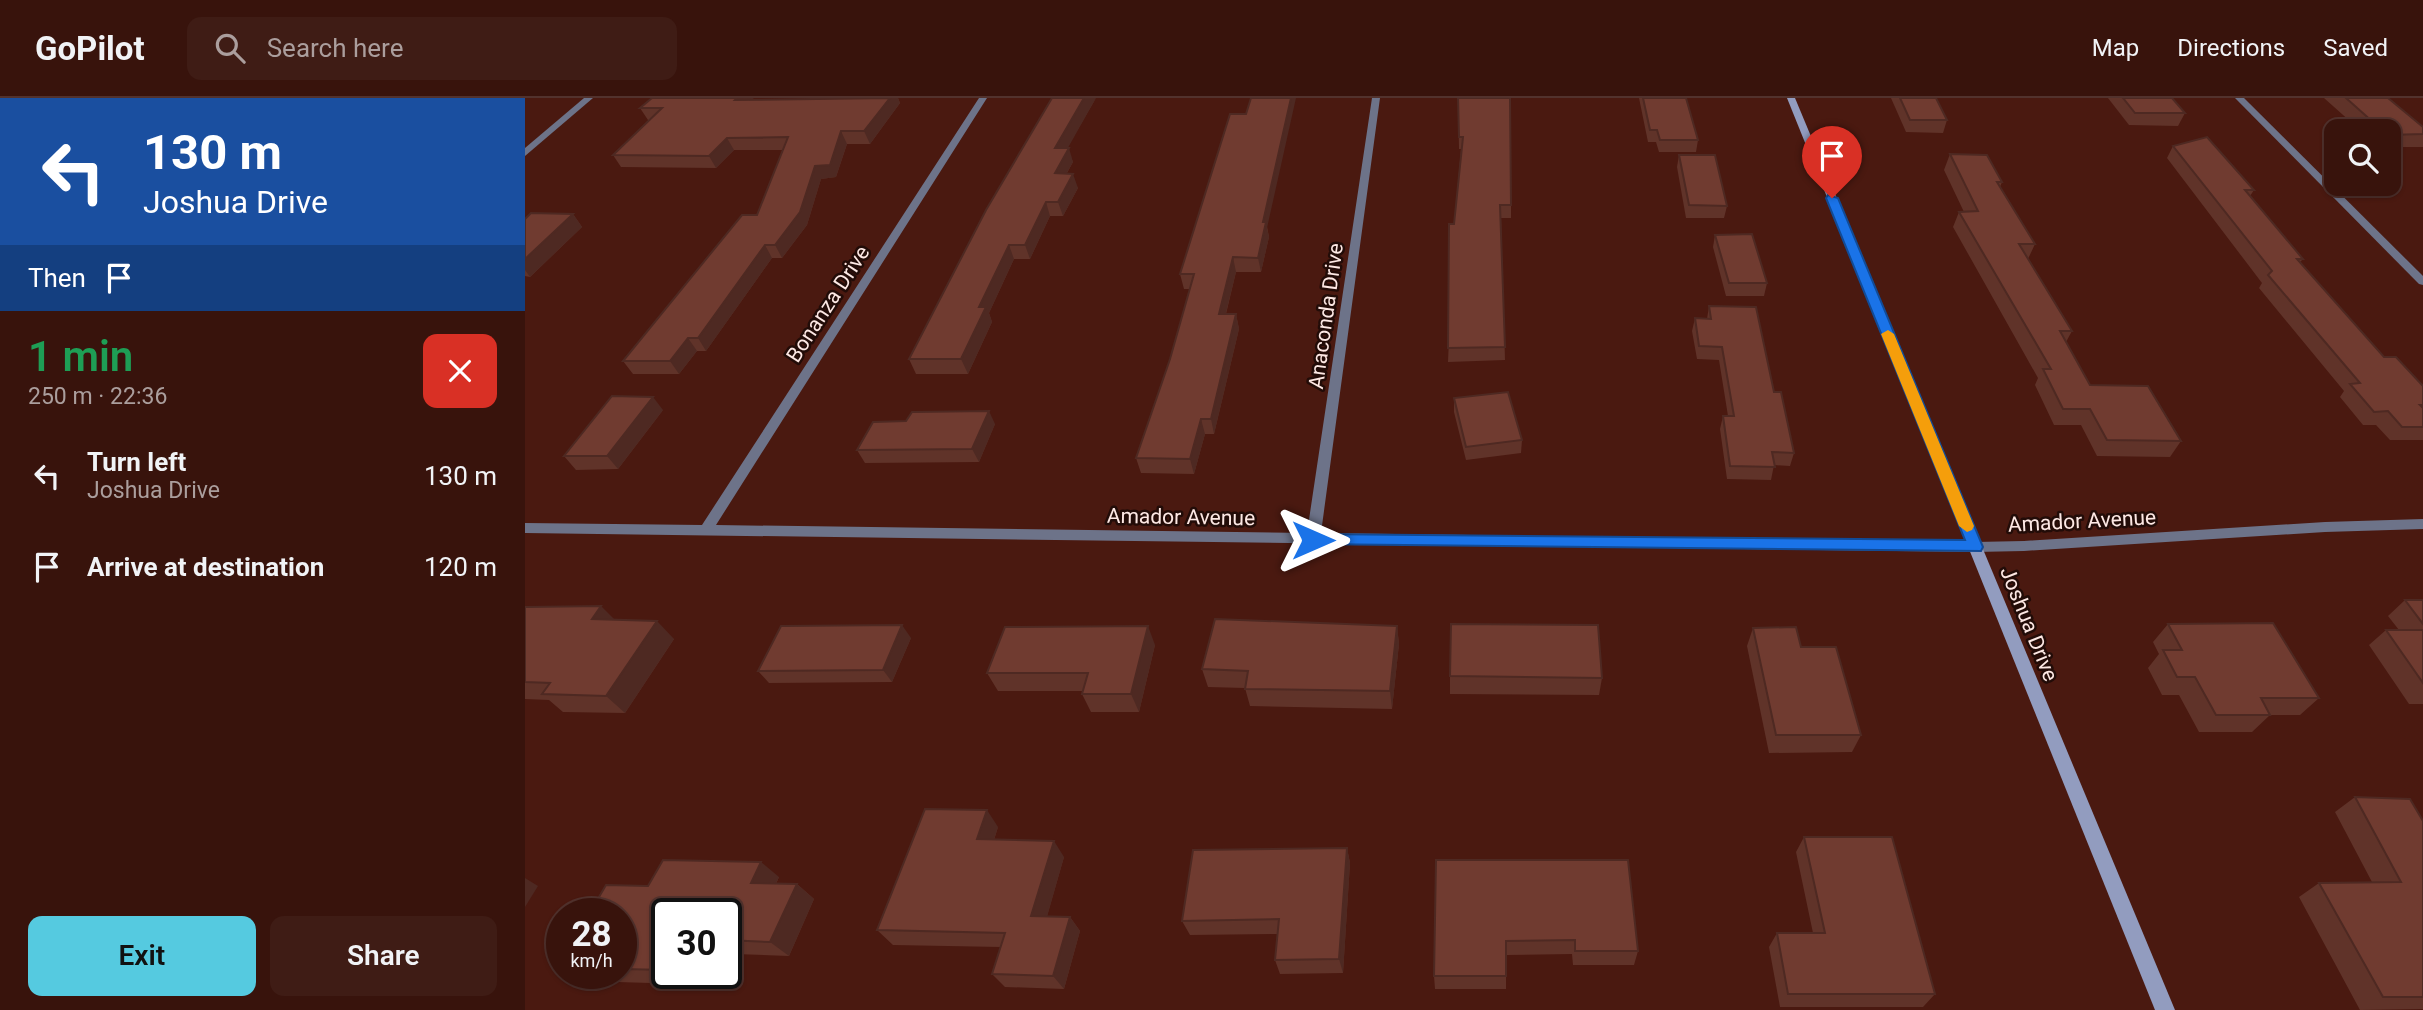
<!DOCTYPE html>
<html lang="en">
<head>
<meta charset="utf-8">
<style>
  :root { --surface:#38130c; --page:#3f1c15; --text:#f1f3f6; --muted:#ab9e9d; --line:#52322d; --accent:#55cae0 }
  body { margin:0; font-family:Roboto,sans-serif; background:var(--page); color:var(--text); height:100vh; display:flex; flex-direction:column; font-size:26px; white-space:nowrap }
  * { box-sizing:border-box; margin:0 }
  p { font-size:23px; color:var(--muted) }
  .icon { flex:none; width:38px; height:38px; fill:none; stroke:currentColor; stroke-width:2; stroke-linecap:round; stroke-linejoin:round }
  .map { position:relative; flex:1; overflow:hidden }
  .sheet { display:flex; flex-direction:column; background:var(--surface); width:525px }
  .sheet>* { flex:none }
  .banner { background:#1a4fa0; color:#fff; overflow:hidden }
  .buttons { position:absolute; left:1799px; top:21px; display:grid; gap:14px }
  .buttons a { display:grid; place-items:center; width:77px; height:77px; border-radius:14px; background:var(--surface); box-shadow:0 2px 5px #0004,0 0 0 2px var(--line); font-size:35px }
  .speed { position:absolute; left:21px; top:800px; display:flex; gap:14px; font-size:35px; font-weight:700; text-align:center }
  .speed>* { display:grid; place-content:center; width:91px; height:91px; border-radius:50%; background:var(--surface); box-shadow:0 2px 5px #0004,0 0 0 2px var(--line); line-height:1 }
  .speed small { font-size:18px; font-weight:400 }
  .speed .limit { border:4px solid #111; border-radius:10px; background:#fff; color:#111 }
  .pin { position:absolute; display:grid; place-items:center; width:60px; height:60px; color:#fff; margin:-72px -30px; border-radius:50% 50% 50% 0; rotate:-45deg; box-shadow:0 0 7px #0007 }
  .pin .icon { rotate:45deg }
  .me { position:absolute; width:77px; margin:-38px; rotate:90deg; stroke-linejoin:round; filter:drop-shadow(0 0 5px #0008) }
  .turn { display:flex; align-items:center; gap:24px; height:147px; padding:0 28px; font-size:32px }
  .turn .icon { width:91px; height:91px; stroke-width:2.5 }
  .turn b { display:block; font-size:49px; line-height:60px }
  .then { display:flex; align-items:center; height:66px; padding:0 28px; background:#0003; gap:14px; font-size:26px }
  .round { display:grid; place-items:center; flex:none; width:74px; height:74px; border-radius:14px; background:var(--page) }
  .head { display:flex; align-items:center; justify-content:space-between; height:119px; padding:0 28px }
  h1 { font-size:42px; font-weight:600; line-height:52px; color:#1e9e55 }
  .cta { display:flex; gap:14px; margin-top:auto; padding:14px 28px }
  .cta a { flex:1; height:80px; border-radius:14px; background:var(--accent); color:#111; font-size:28px; font-weight:600; line-height:80px; text-align:center }
  .cta a+a { background:var(--page); color:var(--text) }
  ul { padding:0; list-style:none }
  li { display:flex; align-items:center; gap:21px; height:91px; padding:0 28px }
  li div { flex:1 }
  li b { display:block; font-size:26px }
  li em { font-style:normal }
  header { display:flex; align-items:center; gap:42px; box-sizing:border-box; height:98px; padding:0 35px; background:var(--surface); border-bottom:2px solid var(--line) }
  header strong { font-size:33px }
  nav { display:flex; gap:38px; margin-inline-start:auto; font-size:24px }
  .search { width:490px; height:63px; background:var(--page); display:flex; align-items:center; gap:18px; box-sizing:border-box; padding:0 24px; border-radius:14px; color:var(--muted); font-size:26px }
  main { display:flex; flex:1; min-height:0 }
  .map>svg:first-child { display:block }
  .lines { fill:none; stroke-linecap:round; stroke-linejoin:round }
  .street { fill:#6d7389; fill-rule:evenodd }
  .secondary { fill:#929cbf; fill-rule:evenodd }
  .wall { fill:#603329 }
  .shaded-wall { fill:#4e2922 }
  .building { fill:#703b30; stroke:#4e2922; stroke-width:2 }
  .route { fill:#1a73e8; stroke:#114b97; stroke-width:2 }
  .slow { fill:#f59e0b }
  .labels { text-anchor:middle; stroke-width:5; stroke-linejoin:round; paint-order:stroke }
  .street-label { font-size:21px; fill:#fde8e4; stroke:#220c08 }
</style>
</head>
<body>
<header>
<strong>GoPilot</strong>
<div class="search"><svg class="icon" aria-label="search" viewBox="0 0 24 24"><circle cx="10" cy="10" r="6"/><path d="M15 15l6 6"/></svg>Search here</div>
<nav><a>Map</a><a>Directions</a><a>Saved</a></nav>
</header>
<main>
<section class="sheet">
<div class="banner">
<div class="turn"><svg class="icon" aria-label="left" viewBox="0 0 24 24"><path d="M17 20v-9H6M10 6l-5 5 5 5"/></svg><div><b>130 m</b>Joshua Drive</div></div>
<div class="then">Then<svg class="icon" aria-label="arrive" viewBox="0 0 24 24"><path d="M6 21V4h12l-3 4 3 4H6"/></svg></div>
</div>
<div class="head"><div><h1>1 min</h1><p>250 m · 22:36</p></div><a class="round" style="background:#d93025;color:#fff"><svg class="icon" aria-label="close" viewBox="0 0 24 24"><path d="M6 6l12 12M18 6L6 18"/></svg></a></div>
<ul>
<li><svg class="icon" aria-label="left" viewBox="0 0 24 24"><path d="M17 20v-9H6M10 6l-5 5 5 5"/></svg><div><b>Turn left</b><p>Joshua Drive</p></div><em>130 m</em></li>
<li><svg class="icon" aria-label="arrive" viewBox="0 0 24 24"><path d="M6 21V4h12l-3 4 3 4H6"/></svg><div><b>Arrive at destination</b></div><em>120 m</em></li>
</ul>
<div class="cta"><a>Exit</a><a>Share</a></div>
</section>
<div class="map">
<svg width="1898" height="912" viewBox="0 0 1898 912">
  <rect width="100%" height="100%" fill="#4a1910"/>
  <g class="lines">
    <g class="street">
      <polygon points="59,0 68,0 0,58 0,50"/>
      <polygon points="454,0 462,0 191,427 782,435 847,0 855,0 796,435 1450,444 1499,443 1800,424 1898,421 1898,431 1800,434 1499,453 1450,454 0,435 0,425 177,427"/>
      <polygon points="1710,0 1719,0 1898,178 1898,187 1894,186"/>
    </g>
    <polygon class="secondary" points="1262,0 1270,0 1650,912 1630,912"/>
  </g>
  <g class="wall">
    <polygon points="324,0 373,0 375,5 345,46 322,46 311,79 296,81 282,127 257,160 247,160 181,253 172,253 154,276 108,276 98,263 232,117 258,52 209,52 191,70 96,69 88,57 124,22 123,22 115,10 227,2"/>
    <polygon points="571,0 542,50 548,64 542,75 553,90 538,118 525,118 505,161 489,161 464,215 467,224 443,276 391,276 384,261"/>
    <polygon points="933,0 986,107 986,120 976,120 980,262 923,264 929,126 936,51 934,51"/>
    <polygon points="1114,0 1161,0 1173,42 1171,54 1134,54 1131,44 1123,44"/>
    <polygon points="1366,0 1411,0 1422,22 1418,35 1381,34"/>
    <polygon points="1583,0 1647,0 1660,15 1653,28 1604,27"/>
    <polygon points="1799,0 1863,0 1898,29 1898,49 1864,49 1864,33 1836,33"/>
    <polygon points="721,16 744,139 736,174 711,174 701,216 711,216 714,231 689,336 680,336 669,376 616,375 611,360 645,261 665,191 659,191 655,176"/>
    <polygon points="1648,48 1729,92 1725,98 1778,161 1775,164 1859,259 1898,288 1898,342 1865,342 1851,327 1838,327 1815,299 1819,293 1734,190 1737,185 1642,60"/>
    <polygon points="1425,56 1477,84 1475,89 1510,146 1503,161 1547,233 1541,244 1565,287 1656,343 1645,359 1572,358 1556,327 1529,327 1510,287 1513,280 1428,129 1434,114 1439,114 1419,72"/>
    <polygon points="1154,57 1202,108 1199,120 1161,120 1152,69"/>
    <polygon points="48,116 57,129 5,179 0,178 0,121"/>
    <polygon points="1190,137 1242,185 1239,198 1201,198 1188,149"/>
    <polygon points="1184,208 1249,294 1269,355 1265,368 1249,367 1246,382 1202,381 1195,331 1198,318 1203,318 1194,262 1172,261 1167,233 1170,220 1182,221"/>
    <polygon points="929,300 997,342 996,355 941,362 929,314"/>
    <polygon points="138,312 93,371 51,372 39,358"/>
    <polygon points="381,323 470,326 454,364 340,365 332,352"/>
    <polygon points="1880,502 1898,502 1898,606 1884,606 1844,547 1861,532 1874,532 1863,518"/>
    <polygon points="0,509 90,522 149,541 100,615 38,614 24,602 0,601"/>
    <polygon points="1643,526 1794,600 1775,617 1745,617 1727,634 1674,634 1654,597 1637,597 1623,570 1634,556 1628,544"/>
    <polygon points="872,528 874,546 867,611 725,608 720,590 683,589 677,571"/>
    <polygon points="1228,530 1276,549 1336,637 1327,654 1244,655 1222,548"/>
    <polygon points="386,540 367,584 244,585 233,573"/>
    <polygon points="630,547 614,614 566,614 557,596 558,593 473,593 462,575"/>
    <polygon points="925,578 1077,580 1074,597 925,596"/>
    <polygon points="1830,699 1898,723 1898,911 1835,912 1774,799 1794,785 1847,784 1810,714"/>
    <polygon points="473,729 469,742 539,759 522,818 545,819 555,833 539,891 480,889 467,876 476,849 368,847 352,832"/>
    <polygon points="1279,739 1410,896 1398,909 1255,909 1244,849 1252,835 1288,835 1271,754"/>
    <polygon points="822,750 825,765 818,875 755,876 750,862 753,836 665,837 657,823"/>
    <polygon points="911,762 1113,853 1109,867 1048,867 1047,856 981,857 981,891 910,891 909,878"/>
    <polygon points="254,779 251,786 272,786 289,801 264,858 210,856 201,875 201,816 142,816 142,875 201,875 195,887 57,883 44,875 96,875 96,816 123,788"/>
  </g>
  <g class="shaded-wall">
    <polygon points="212,0 229,0 216,14 210,2"/>
    <polygon points="365,0 373,0 375,5 345,46 339,33"/>
    <polygon points="559,0 571,0 535,64 530,50"/>
    <polygon points="766,0 771,0 742,130 744,139 736,174 733,160 738,124"/>
    <polygon points="316,33 322,46 311,79 296,81 282,127 257,160 250,147 290,68"/>
    <polygon points="202,40 209,52 191,70 184,58"/>
    <polygon points="544,50 548,64 534,89 530,75"/>
    <polygon points="548,76 553,90 538,118 533,104"/>
    <polygon points="521,104 525,118 505,161 500,147"/>
    <polygon points="48,116 57,129 5,179 0,172 0,161"/>
    <polygon points="240,147 247,160 181,253 173,240"/>
    <polygon points="484,147 489,161 464,215 467,224 443,276 436,261 454,209"/>
    <polygon points="708,159 711,174 697,231 694,216"/>
    <polygon points="711,216 714,231 689,336 686,321"/>
    <polygon points="163,240 172,253 154,276 145,263"/>
    <polygon points="128,299 138,312 93,371 82,358"/>
    <polygon points="464,313 470,326 454,364 447,351"/>
    <polygon points="676,321 680,336 669,376 665,361"/>
    <polygon points="76,508 94,526 67,521"/>
    <polygon points="132,523 149,541 100,615 81,598"/>
    <polygon points="377,527 386,540 367,584 358,572"/>
    <polygon points="623,528 630,547 614,614 606,596"/>
    <polygon points="872,528 874,546 867,611 865,593"/>
    <polygon points="462,712 473,729 464,757 452,741"/>
    <polygon points="529,743 539,759 518,833 506,818"/>
    <polygon points="822,750 825,765 818,875 814,861"/>
    <polygon points="236,764 254,779 244,800 226,785"/>
    <polygon points="0,780 13,788 0,809"/>
    <polygon points="272,786 289,801 264,858 245,844"/>
    <polygon points="545,819 555,833 539,891 528,878"/>
    <polygon points="201,850 210,856 201,875"/>
    <polygon points="177,875 201,875 195,887"/>
  </g>
  <g class="building">
    <polygon points="127,0 212,0 210,2 365,0 339,33 316,33 305,67 290,68 275,114 250,147 240,147 173,240 163,240 145,263 98,263 217,117 232,117 263,39 202,40 184,58 88,57 137,10 115,10"/>
    <polygon points="527,0 559,0 530,50 544,50 530,75 548,76 533,104 521,104 500,147 484,147 454,209 461,209 436,261 384,261 461,112"/>
    <polygon points="726,0 766,0 738,124 741,124 733,160 708,159 694,216 711,216 686,321 676,321 665,361 611,360 645,261 669,176 655,176 705,16 721,16"/>
    <polygon points="933,0 985,0 986,107 975,107 980,249 923,250 924,126 929,126 938,39 934,39"/>
    <polygon points="1118,0 1161,0 1173,42 1135,42 1132,32 1125,32"/>
    <polygon points="1375,0 1411,0 1422,22 1385,22"/>
    <polygon points="1598,0 1647,0 1660,15 1610,15"/>
    <polygon points="1821,0 1863,0 1898,29 1898,36 1864,37 1864,33 1858,33"/>
    <polygon points="1682,39 1729,92 1720,92 1778,161 1772,161 1859,259 1871,259 1898,288 1898,307 1895,307 1898,310 1898,329 1877,329 1863,313 1849,314 1825,286 1835,285 1743,177 1747,173 1648,48"/>
    <polygon points="1425,56 1462,57 1477,84 1472,84 1510,146 1494,146 1547,233 1535,233 1565,287 1623,288 1656,343 1582,342 1565,311 1538,311 1518,271 1526,271 1434,114 1453,113"/>
    <polygon points="1154,57 1190,57 1202,108 1164,107"/>
    <polygon points="6,115 48,116 0,161 0,121"/>
    <polygon points="1227,136 1242,185 1204,185 1190,137"/>
    <polygon points="1184,208 1231,209 1249,294 1256,294 1269,355 1247,354 1250,369 1205,368 1198,318 1209,318 1197,249 1174,248 1170,220 1186,221"/>
    <polygon points="983,294 997,342 941,349 929,300"/>
    <polygon points="87,298 128,299 82,358 39,358"/>
    <polygon points="464,313 447,351 332,352 348,324 381,323 387,314"/>
    <polygon points="1880,502 1898,502 1898,526"/>
    <polygon points="76,508 67,521 132,523 81,598 17,596 25,585 0,584 0,509"/>
    <polygon points="690,521 872,528 865,593 720,591 723,573 677,571"/>
    <polygon points="1748,525 1794,600 1736,600 1745,617 1691,617 1670,579 1652,579 1638,552 1657,552 1643,526"/>
    <polygon points="926,526 1073,527 1077,580 925,578"/>
    <polygon points="377,527 358,572 233,573 256,528"/>
    <polygon points="623,528 606,596 557,596 563,575 462,575 480,529"/>
    <polygon points="1271,529 1276,549 1311,549 1336,637 1251,637 1228,530"/>
    <polygon points="1861,532 1898,532 1898,585"/>
    <polygon points="1830,699 1885,701 1898,723 1898,899 1858,899 1794,785 1876,784"/>
    <polygon points="400,711 462,712 452,741 529,743 506,818 545,819 528,878 467,876 480,835 352,832"/>
    <polygon points="1279,739 1367,739 1410,896 1263,896 1252,835 1300,835"/>
    <polygon points="822,750 814,861 750,862 754,821 657,823 668,752"/>
    <polygon points="138,762 236,764 226,785 272,786 245,844 201,842 201,816 142,816 142,872 96,871 96,816 64,816 81,787 123,788"/>
    <polygon points="911,762 1103,762 1113,853 1050,853 1050,842 981,843 981,878 909,878"/>
  </g>
  <polygon class="route" points="1303,97 1313,100 1458,449 1456,453 782,446 780,442 788,436 1440,442 1301,100"/>
  <polygon class="slow" points="1363,232 1369,236 1449,428 1447,432 1442,434 1434,428 1356,236"/>
  <g class="labels">
    <g class="street-label">
      <text transform="translate(303 206) rotate(-57)" y="7">Bonanza Drive</text>
      <text transform="translate(801 218) rotate(-82)" y="7">Anaconda Drive</text>
      <text transform="translate(656 419) rotate(1)" y="7">Amador Avenue</text>
      <text transform="translate(1557 423) rotate(-3)" y="7">Amador Avenue</text>
      <text transform="translate(1504 526) rotate(68)" y="7">Joshua Drive</text>
    </g>
  </g>
</svg>
<div class="buttons">
<a><svg class="icon" aria-label="search" viewBox="0 0 24 24"><circle cx="10" cy="10" r="6"/><path d="M15 15l6 6"/></svg></a>
</div>
<div class="speed"><div>28<small>km/h</small></div><div class="limit">30</div></div>
<div class="pin" style="left:1307px;top:100px;background:#d93025"><svg class="icon" aria-label="arrive" viewBox="0 0 24 24"><path d="M6 21V4h12l-3 4 3 4H6"/></svg></div>
<svg class="me" style="left:788px;top:442px" viewBox="-20 -20 40 40"><path d="M0-17L14 15 0 8-14 15z" fill="#1a73e8" stroke="#fff" stroke-width="4"/></svg>
</div>
</main>
</body>
</html>
